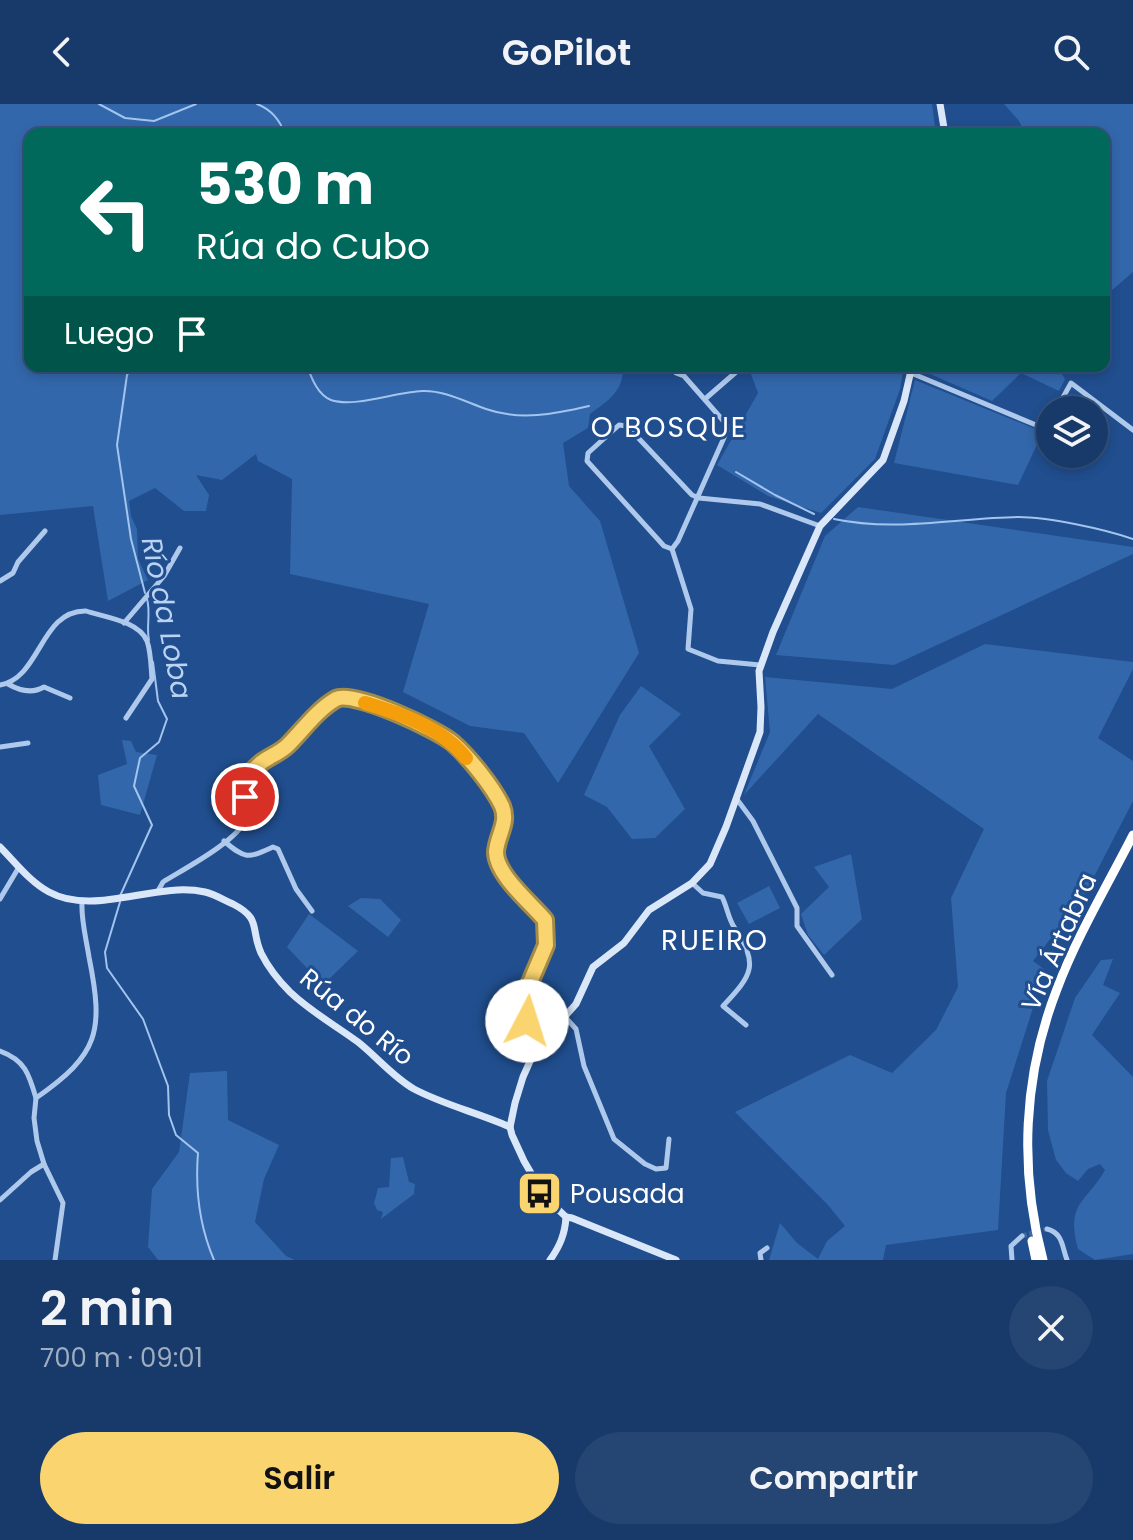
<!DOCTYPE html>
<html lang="es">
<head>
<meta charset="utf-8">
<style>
  :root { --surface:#183a6a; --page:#254572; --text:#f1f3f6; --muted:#9fadc1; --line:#36547e; --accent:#fad46f }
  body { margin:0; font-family:Poppins,sans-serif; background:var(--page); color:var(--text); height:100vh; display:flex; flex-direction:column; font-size:30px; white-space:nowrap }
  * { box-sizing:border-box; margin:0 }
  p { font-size:26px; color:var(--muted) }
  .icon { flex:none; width:44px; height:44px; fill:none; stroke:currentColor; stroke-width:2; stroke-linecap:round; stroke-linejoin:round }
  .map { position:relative; height:1156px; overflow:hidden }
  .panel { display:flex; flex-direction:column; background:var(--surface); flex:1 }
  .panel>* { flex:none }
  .banner { position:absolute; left:24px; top:24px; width:1086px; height:244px; border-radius:16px; box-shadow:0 4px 12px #0003,0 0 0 2px var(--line); background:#00695c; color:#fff; overflow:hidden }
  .buttons { position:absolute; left:1036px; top:292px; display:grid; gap:16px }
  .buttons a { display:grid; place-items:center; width:72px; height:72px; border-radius:50%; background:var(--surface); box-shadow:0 4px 12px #0003,0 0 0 2px var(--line); font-size:40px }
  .pin { position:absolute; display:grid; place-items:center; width:68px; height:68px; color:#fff; margin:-34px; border:4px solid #fff; border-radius:50%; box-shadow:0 2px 8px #0007 }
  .me { position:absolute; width:88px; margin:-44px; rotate:5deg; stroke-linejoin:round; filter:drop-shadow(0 0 6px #0008) }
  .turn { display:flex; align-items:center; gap:28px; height:168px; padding:0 40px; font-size:36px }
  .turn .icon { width:104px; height:104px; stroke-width:2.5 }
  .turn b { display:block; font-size:56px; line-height:68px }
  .then { display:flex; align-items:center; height:76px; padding:0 40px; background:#0003; gap:16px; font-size:30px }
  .round { display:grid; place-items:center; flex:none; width:84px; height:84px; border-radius:42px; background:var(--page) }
  .head { display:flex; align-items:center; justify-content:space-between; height:136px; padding:0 40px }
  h1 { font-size:48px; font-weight:600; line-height:60px }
  .primary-button { display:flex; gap:16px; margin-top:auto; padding:16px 40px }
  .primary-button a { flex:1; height:92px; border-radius:48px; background:var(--accent); color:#111; font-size:32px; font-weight:600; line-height:92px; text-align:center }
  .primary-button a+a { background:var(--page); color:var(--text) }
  header { display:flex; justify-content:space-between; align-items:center; height:104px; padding:0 40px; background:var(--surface); font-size:36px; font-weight:600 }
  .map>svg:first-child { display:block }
  .green { fill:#3367ab }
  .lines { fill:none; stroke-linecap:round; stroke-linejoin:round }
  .stream { stroke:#a2c4ee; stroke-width:2 }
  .street-tunnel { stroke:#41699f; stroke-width:5; stroke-dasharray:5 2.5; stroke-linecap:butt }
  .street { stroke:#aec9ec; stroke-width:5 }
  .secondary { stroke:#dae7f9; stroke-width:7 }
  .highway { stroke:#fff; stroke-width:9 }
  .route-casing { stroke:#a28a48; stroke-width:20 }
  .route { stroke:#fad46f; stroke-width:14 }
  .slow { stroke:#f59e0b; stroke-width:14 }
  .labels { text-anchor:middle; stroke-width:6; stroke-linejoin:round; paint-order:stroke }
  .street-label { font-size:26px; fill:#fff; stroke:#204e8e }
  .poi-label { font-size:26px; fill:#fff; stroke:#204e8e; text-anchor:start }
  .neighbourhood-label { font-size:28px; letter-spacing:2px; fill:#fff; stroke:#204e8e }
  .water-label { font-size:28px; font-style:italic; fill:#bad3f3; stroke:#204e8e }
</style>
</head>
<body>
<header><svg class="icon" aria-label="back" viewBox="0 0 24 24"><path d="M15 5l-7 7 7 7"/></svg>GoPilot<svg class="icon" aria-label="search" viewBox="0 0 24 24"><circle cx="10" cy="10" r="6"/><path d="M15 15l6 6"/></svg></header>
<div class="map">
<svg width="1133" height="1156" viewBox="0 0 1133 1156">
  <rect width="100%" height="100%" fill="#204e8e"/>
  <g class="green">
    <path d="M0,0H932L936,30H30V262H623C624,287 609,296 590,310L588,324L563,339L569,382L600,417L639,549L558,679L524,629L470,622L403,588L429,500L290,470L292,375L258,357L256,350L222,376L196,371L209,391L206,407H184L155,384L129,397L131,412L137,425L138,455L148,476L108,497L93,402L0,411Z"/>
    <polygon points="1004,0 1133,0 1133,168 1104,193 1104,30 1026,30 1019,17"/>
    <polygon points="748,262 904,262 900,285 875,355 821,409 768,392 717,361 758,289"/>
    <polygon points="922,262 1057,262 1065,275 1059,287 1021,269 992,297 921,266"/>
    <polygon points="915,276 1033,324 1042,330 1018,381 894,359"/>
    <polygon points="858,403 1133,443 1133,450 894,561 776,551 825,432"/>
    <polygon points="985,540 1133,558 1133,565 1098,634 1133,657 1133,697 1084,792 1033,857 1045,866 1006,989 998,1126 886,1141 883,1156 769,1156 780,1119 797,1139 818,1155 827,1137 845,1122 828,1101 735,1008 850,951 892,969 936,926 958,883 951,794 984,725 818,610 744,691 770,628 765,573 892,585"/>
    <polygon points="641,582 681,610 649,642 685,705 655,734 632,735 607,703 584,691 620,611"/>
    <polygon points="122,636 131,637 136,648 157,651 140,711 101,701 98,671 127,660"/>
    <polygon points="851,750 862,815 824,851 808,831 801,810 829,783 814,763"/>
    <polygon points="769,782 780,804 749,820 737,799"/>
    <polygon points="361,794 380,795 401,816 388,833 348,802"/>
    <polygon points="309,810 358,847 323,881 287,843"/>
    <path d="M1113,855L1103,881L1120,889L1092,931L1133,973V1150L1095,1156L1078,1145C1065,1099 1087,1098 1105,1066L1100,1060L1088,1065L1078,1077L1066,1069L1056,1056L1048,1026L1047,977L1075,894L1101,856Z"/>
    <polygon points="227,967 228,1016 279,1041 264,1075 255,1118 286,1152 295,1156 158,1156 148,1143 152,1085 179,1048 190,969"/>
    <polygon points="403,1053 409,1078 415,1080 414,1090 381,1115 383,1108 377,1106 374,1099 378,1084 389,1083 391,1054"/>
  </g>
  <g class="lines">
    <g class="stream">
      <polyline points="99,0 125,14 154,17 196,0"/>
      <path d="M257,0C270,5 281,16 284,30"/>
      <polyline points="133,262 127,271 117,341 131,435 145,489"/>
      <path d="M307,262C312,275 318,291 331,296C354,304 396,288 422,287C444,286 466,298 486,305C520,317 555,310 589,302"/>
      <polyline points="736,368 775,391 814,410"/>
      <path d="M834,415C895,428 957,414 1018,413C1048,413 1104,425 1133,435"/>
      <path d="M147,495C151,509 146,522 149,536"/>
      <polyline points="120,792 152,721 134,682 140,654 159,638 167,615 158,597 153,558"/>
      <path d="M120,798L105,848L107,864L143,915L168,982L169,1011L176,1031L198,1049C195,1087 199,1121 214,1156"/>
    </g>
    <polyline class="street-tunnel" points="1022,1132 1047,1125"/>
    <g class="street">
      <polyline points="676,269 684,272 727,321 727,327 678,437 672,445 691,505 688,545 718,557 760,561"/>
      <polyline points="911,269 1036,321 1045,323 1050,316"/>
      <polyline points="705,295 743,262"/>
      <polyline points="1056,306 1071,279 1133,326"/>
      <polyline points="672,445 664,442 587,357 588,349 619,321 627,322 692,391 699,394 760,400 820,422"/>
      <polyline points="0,477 13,469 18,458 45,427"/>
      <polyline points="124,519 164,472 180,444"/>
      <path d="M8,580C20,587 32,590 44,583L70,594"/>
      <path d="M0,581C41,574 40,506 86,507C104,513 139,517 147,537C151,548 151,563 152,575L126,614"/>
      <polyline points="0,643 28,639"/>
      <polyline points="736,694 753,717 797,804 797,822 832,871"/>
      <path d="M224,737C246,756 248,754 273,743L278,745L296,785L312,807"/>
      <path d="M692,779L703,789L722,793C727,802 728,814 734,823C759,861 753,870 723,902L746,921"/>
      <path d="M158,787L163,778C182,766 242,735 246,713C248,701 245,687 245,675C250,669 256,663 262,658C270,652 280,649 288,641C303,627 317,606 336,596C354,586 438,626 453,639C469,653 493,683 502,702C509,719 497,731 496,748C496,771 531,800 545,816L546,841L526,888L527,917L535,945"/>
      <polyline points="0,795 19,763"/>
      <polyline points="566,914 576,925 584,962 614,1035 645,1060 656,1065 666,1064 669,1035"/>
      <path d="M0,947C25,956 29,970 36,994"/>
      <polyline points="0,1096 31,1068 44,1060"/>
      <path d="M1047,1125C1063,1129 1062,1143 1067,1156"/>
      <path d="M55,1156L63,1099L44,1060L37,1037L34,1014L36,994C99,950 104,928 89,853C86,834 81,816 82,798"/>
      <polyline points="761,1156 760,1149 767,1144"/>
      <polyline points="1012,1156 1011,1142 1022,1132"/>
    </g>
    <g class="secondary">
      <polyline points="940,0 945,30"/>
      <path d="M0,743C15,758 30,778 49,788C95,813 155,777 205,788C214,790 224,796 233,800C262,815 250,824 261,849C268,863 278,876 290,888C311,908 335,921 358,938C377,953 393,973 414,985C444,1001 479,1009 510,1023"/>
      <polyline points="566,1113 572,1114 676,1156"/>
      <path d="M550,1156C560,1142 565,1130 566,1113L545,1093L524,1057L512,1031L510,1023L515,999L523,973L535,946L576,900L593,863L624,839L649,806L692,779L710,760L726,723L760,628L761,603L759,567L773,528L820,422L883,356L904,297L912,262"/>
    </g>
    <g class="highway">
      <polyline points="1032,1137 1036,1156"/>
      <path d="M1043,1156C1019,1066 1023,972 1057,885C1077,832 1107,782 1133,731"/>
    </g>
  </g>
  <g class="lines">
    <defs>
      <path id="route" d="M245,693V675C250,669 256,663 262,658C270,652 280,649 288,641C303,626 317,606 336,595C354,586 438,626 453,639C469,653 493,683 502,702C509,719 497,731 496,748C496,771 532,800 545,816L546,841L526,888L527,917"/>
    </defs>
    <use href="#route" class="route-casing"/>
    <use href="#route" class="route"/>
    <path class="slow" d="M365,599C402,610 442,624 466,654"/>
  </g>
  <defs>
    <symbol id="bus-square" viewBox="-11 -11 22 22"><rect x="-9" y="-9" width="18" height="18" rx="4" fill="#fad46f" stroke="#204e8e"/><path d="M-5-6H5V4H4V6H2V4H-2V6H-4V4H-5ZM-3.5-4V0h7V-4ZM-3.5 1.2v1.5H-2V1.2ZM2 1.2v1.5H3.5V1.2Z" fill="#111"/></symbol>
  </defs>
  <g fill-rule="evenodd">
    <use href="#bus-square" x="514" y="1064" width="51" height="51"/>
  </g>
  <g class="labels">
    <g class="street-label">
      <text transform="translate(1059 838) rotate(-66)" y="9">Vía Ártabra</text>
      <text transform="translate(357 913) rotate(39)" y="9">Rúa do Río</text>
    </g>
    <g class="poi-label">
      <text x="570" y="1099">Pousada</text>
    </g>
    <g class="neighbourhood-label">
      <text x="669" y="333">O BOSQUE</text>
      <text x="715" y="846">RUEIRO</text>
    </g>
    <g class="water-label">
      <text transform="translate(167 514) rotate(79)" y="10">Río da Loba</text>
    </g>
  </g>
</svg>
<div class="buttons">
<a><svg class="icon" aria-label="layers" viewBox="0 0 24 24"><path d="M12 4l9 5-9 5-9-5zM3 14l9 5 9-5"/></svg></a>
</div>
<div class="pin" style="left:245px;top:693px;background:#d93025"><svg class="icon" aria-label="arrive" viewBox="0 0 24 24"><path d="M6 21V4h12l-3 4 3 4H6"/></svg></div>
<svg class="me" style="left:527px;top:917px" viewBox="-20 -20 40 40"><circle r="19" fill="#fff"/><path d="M0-13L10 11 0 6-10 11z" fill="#fad46f"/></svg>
<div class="banner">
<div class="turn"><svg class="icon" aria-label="left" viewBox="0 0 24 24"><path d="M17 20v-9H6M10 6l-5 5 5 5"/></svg><div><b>530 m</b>Rúa do Cubo</div></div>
<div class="then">Luego<svg class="icon" aria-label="arrive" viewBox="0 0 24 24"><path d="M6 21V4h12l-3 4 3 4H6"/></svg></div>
</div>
</div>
<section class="panel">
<div class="head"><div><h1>2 min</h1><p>700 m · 09:01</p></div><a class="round"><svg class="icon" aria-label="close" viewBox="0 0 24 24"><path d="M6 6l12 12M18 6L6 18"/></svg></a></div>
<div class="primary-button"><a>Salir</a><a>Compartir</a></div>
</section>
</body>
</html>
